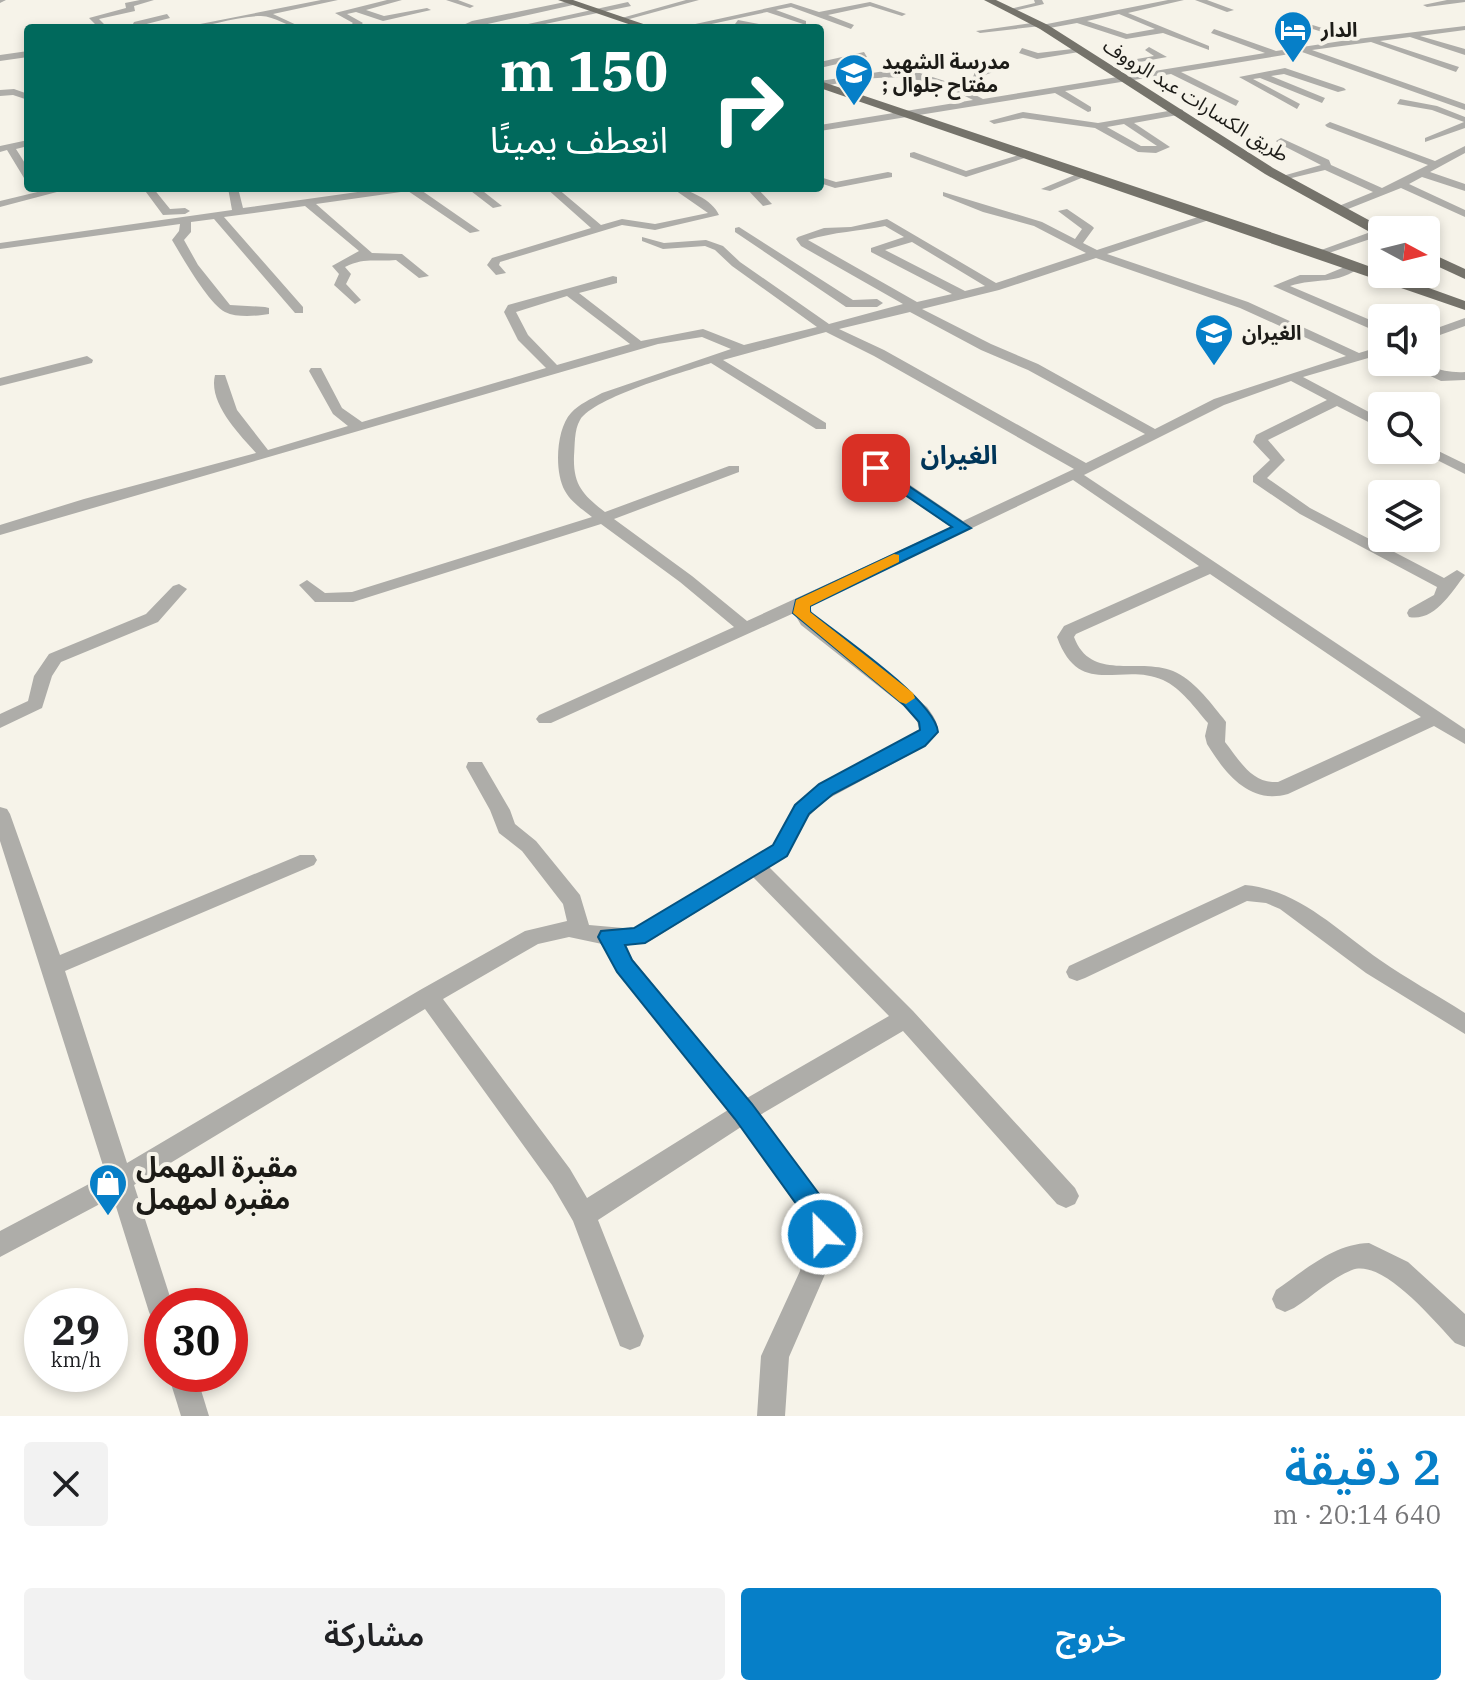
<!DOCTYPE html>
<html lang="ar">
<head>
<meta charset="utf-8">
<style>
  :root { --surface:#fff; --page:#f2f2f2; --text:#202124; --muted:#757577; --accent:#067fc8 }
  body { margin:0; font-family:"IBM Plex Serif","Noto Sans Arabic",serif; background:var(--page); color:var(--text); direction:rtl; height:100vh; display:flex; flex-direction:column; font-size:30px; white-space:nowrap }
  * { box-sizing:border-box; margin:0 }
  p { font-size:26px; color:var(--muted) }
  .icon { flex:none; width:44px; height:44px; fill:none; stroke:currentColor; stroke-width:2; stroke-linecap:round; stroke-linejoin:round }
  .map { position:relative; height:1416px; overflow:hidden; direction:ltr }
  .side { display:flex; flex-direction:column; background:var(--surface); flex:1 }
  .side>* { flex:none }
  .hud { position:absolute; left:24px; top:24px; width:800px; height:168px; border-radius:8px; box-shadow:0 4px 12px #0003; direction:rtl; background:#00695c; color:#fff; overflow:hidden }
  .needle { width:52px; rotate:97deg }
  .fabs { position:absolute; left:1368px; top:216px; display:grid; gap:16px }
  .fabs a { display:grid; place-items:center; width:72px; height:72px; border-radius:8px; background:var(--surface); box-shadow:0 4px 12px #0003; font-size:40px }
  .speed { position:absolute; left:24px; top:1288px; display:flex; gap:16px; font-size:40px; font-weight:700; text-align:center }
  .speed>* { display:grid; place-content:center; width:104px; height:104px; border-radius:50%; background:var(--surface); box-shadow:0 4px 12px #0003; line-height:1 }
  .speed small { font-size:20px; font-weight:400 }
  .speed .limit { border:12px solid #d22; background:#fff; color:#111 }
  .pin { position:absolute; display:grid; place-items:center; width:68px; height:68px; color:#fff; margin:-34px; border-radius:16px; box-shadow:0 4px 12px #0006 }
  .me { position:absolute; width:88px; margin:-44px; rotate:337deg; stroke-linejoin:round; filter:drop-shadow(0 0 6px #0008) }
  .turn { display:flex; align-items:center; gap:28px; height:168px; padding:0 24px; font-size:36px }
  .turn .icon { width:104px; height:104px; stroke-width:2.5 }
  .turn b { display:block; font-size:56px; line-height:68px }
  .round { display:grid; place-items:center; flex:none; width:84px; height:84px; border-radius:8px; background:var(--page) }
  .head { display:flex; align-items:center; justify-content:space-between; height:136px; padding:0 24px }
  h1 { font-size:48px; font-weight:600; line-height:60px; color:var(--accent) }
  .cta { display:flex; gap:16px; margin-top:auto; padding:16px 24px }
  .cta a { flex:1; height:92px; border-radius:8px; background:var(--accent); color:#fff; font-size:32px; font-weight:600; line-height:92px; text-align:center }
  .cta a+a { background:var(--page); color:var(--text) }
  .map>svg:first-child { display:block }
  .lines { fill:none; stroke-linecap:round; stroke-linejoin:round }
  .minor { fill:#aeada9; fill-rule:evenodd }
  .major { fill:#75736b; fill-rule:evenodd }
  .route { fill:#067fc8; stroke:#045382; stroke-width:2 }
  .slow { fill:#f59e0b }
  .labels { text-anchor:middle; stroke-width:8; stroke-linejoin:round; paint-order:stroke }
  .far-poi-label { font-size:20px; font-weight:bold; fill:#1c1b17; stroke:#f6f3e9; text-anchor:start }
  .far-street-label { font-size:20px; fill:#1c1b17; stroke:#f6f3e9 }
  .far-district-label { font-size:26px; font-weight:bold; fill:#003558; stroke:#f6f3e9 }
  .near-poi-label { font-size:28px; font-weight:bold; fill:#1c1b17; stroke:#f6f3e9; text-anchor:start }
</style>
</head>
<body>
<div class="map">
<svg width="1465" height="1416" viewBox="0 0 1465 1416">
  <rect width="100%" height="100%" fill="#f6f3e9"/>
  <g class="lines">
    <g class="minor">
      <polygon points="0,0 6,0 0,3"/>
      <polygon points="140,0 154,0 134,6 135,11 99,19 108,28 99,28 89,18 126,8 125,3"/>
      <path d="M321,0H338L273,14L303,28C288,28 275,16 261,16C234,16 208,28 180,28Z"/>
      <polygon points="387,0 402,0 366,10 384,16 427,8 431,10 383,21 356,12 347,14 363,23 357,28 347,28 353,23 335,13"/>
      <polygon points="446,0 458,0 474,6 470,8"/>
      <polygon points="686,0 699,0 622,21 618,19"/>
      <polygon points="1034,0 1042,0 1044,4 1010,12 1006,10 1035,3"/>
      <path d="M1168,0H1184L1128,13L1209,46V50L1163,33L1126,39L1077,23L1044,29L1041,26L980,33L976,31L1039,22L1042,25ZM1119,14L1155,29L1127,34L1087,21Z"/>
      <polygon points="1195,0 1207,0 1234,10 1227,12"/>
      <polygon points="1447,0 1465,0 1465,2 1427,7 1423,5"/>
      <polygon points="570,1 573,5 470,28 461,26 472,21"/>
      <polygon points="628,2 631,6 526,28 510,28"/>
      <polygon points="870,2 906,14 902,16 870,6 828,15 854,25 851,29 791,7 776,10 806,21 806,25 767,12 693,28 677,28 791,3 819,12"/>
      <polygon points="167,14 170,18 131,28 134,22"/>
      <path d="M1284,16L1357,39L1465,26V30L1420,36L1465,49V55L1410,37L1380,41L1459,67L1456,72L1371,42L1312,50L1465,104V110L1302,52L1181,72L1239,101L1236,106L1171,74L1065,91L1091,107V111L1088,112L1055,93L820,131V125L973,100C916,71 881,74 820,87V81L885,71L920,73L954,84L973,77L975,72L999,66V70L982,76L980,81L962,88L983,99L1265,53L1211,33L1214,29L1276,51L1348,40L1284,20Z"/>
      <polygon points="738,20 769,26 773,28 735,24"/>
      <polygon points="1149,47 1167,57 1118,66 1114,63 1154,56 1145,50"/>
      <polygon points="1022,48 1038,53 1081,48 1085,51 1037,59 1019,53"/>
      <polygon points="28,51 28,57 0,61 0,55"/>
      <polygon points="864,52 867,57 820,68 820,62"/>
      <polygon points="1285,68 1344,88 1346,90 1338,92 1284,74 1271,76 1325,98 1322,103 1260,78 1253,79 1300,104 1297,109 1239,77"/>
      <polygon points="0,90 14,89 28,94 28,100 13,95 0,96"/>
      <polygon points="1400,99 1437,106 1465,117 1465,128 1425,142 1425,138 1464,122 1432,110 1397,104"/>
      <path d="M1180,109L1183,110V114L1134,123L1170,147L1156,153L1138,152L1095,128L1023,118L994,124L989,121L1023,112L1098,123ZM1124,124L1157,146H1141L1107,127Z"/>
      <polygon points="1330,122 1435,161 1465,146 1465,153 1430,172 1465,184 1465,191 1422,177 1409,184 1465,210 1465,217 1401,188 1338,213 1334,212 1334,208 1373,192 1325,170 1279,181 1279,177 1321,165 1278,143 1276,141 1281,138 1329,160 1331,165 1382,188 1428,165 1327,127 1325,125"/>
      <polygon points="28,140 28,146 16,149 28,168 28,179 24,178 7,150 0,152 0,146"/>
      <polygon points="914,152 966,171 1029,152 1034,155 966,177 910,157 910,153"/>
      <polygon points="888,172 892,173 892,177 835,188 820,183 820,177 836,182"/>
      <polygon points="1082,172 1091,174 1050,191 1041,189"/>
      <polygon points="54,188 72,188 0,207 0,201"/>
      <polygon points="143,188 153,188 170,209 185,208 190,211 185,214 163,215"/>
      <path d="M228,188H238L243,208L386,188H418L480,231L470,233L408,191L316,204L372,253L402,254L429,276L419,278L396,260C374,262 365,257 345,267L351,274L346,284L361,300L355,304L334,285L339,274L332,266L359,251L305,206L224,217L303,307V313H295L214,219L191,222V232L184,240L198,265L230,305L265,307L269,308V314C257,316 237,318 225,312C209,304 182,257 172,240L179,231L180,224L0,249V243L232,210Z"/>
      <polygon points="467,188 479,188 502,206 493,208"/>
      <path d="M546,188H557L601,225L622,219L655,224L708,213L672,188C687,188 713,200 719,215L655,230L622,225L500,262L499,265L506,273L496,275L487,265L492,258L591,228Z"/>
      <polygon points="746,188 757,188 772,204 763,206"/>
      <path d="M943,192L1042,222L1075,239L1082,229L1058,211L1067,209L1092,226L1094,228L1083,243L1097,250L1207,214H1215V218L1107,254L1248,302L1359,353L1382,346V354L1303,377L1382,419V429L1337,406L1268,440L1285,460L1267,478L1310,508L1444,578L1457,570L1465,575C1452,591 1435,622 1409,617L1407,613L1409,609L1434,595L1437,587L1300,514L1253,482V476L1270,460L1253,442L1256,435L1327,400L1291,381L1224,405L1084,475L1465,729V744L1434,726L1288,794C1249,805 1225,773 1207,744L1205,736L1208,723C1195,708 1181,688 1163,680C1121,661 1080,700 1057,637L1064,626L1199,566L1073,480L810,605L813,618L927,707C944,730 940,735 918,750L824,801L807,818L787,856L769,867L913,1011L1075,1188L1079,1196L1075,1204L1066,1208L1057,1204L903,1031L760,1115L835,1220V1234L826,1272L789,1357L785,1416H757L761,1356L800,1271L809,1223L741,1127L598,1220L644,1336L640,1346L630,1350L620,1346L573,1221L552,1185L425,1009L134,1185L173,1306H162V1325L153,1321L149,1312L113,1197L0,1257V1231L106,1175L0,841V807L7,809L10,814L60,955L300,855H314L317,860L314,865L65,971L127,1163L420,990L525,931L567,921L563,904L522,851L499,833L490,810L466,767L468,762H482L510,810L515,824L536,841L580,895L589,925L635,929L773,846L793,808L811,791L920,731L915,715L801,625L794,613L551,723H539L536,719L539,715L734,627L680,582L601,524L353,602H315L299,585L307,580L325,593L352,592L592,517C582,509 571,502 565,491C554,472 556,429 571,413C579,404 591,399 602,393L731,349L702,337L658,344L0,535V525L84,499L256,453C239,434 208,403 215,375H225L237,410L268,450L348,426L333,414L309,371L311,368H321L342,408L362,422L546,368L518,340L504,312L508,305L613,276L617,277V283L579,293L641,341L703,329L744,345L817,327L732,266L715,250L705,246L663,249L642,241V237L664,243L706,240L723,246L740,262L829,324L903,304L801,246L796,239L798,237L824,228L851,227L887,219L996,283L1086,253L1034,226L983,212L943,196ZM885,226L904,237L871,248V252L952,294L917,302L808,240C833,232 860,231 885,226ZM912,242L985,286L965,291L885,250ZM1096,258L1240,308L1346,356L1214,399L1155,429L1038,364L991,344L922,309L999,290ZM567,296L630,344L557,365L528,335L516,312ZM910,312L981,350L1028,370L1145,434L1086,463L884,350L839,329ZM826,332L874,356L1074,469L963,521L860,451H850V457L951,527L747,621L692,576L614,519L739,472V466H729L605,512C583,495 573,485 574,456C575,445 574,430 580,420C594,397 684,372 711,363L816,429H826V423L723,360ZM1210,574L1421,717L1278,782C1252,784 1240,761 1225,742L1226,722L1223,718C1210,702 1193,679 1173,671C1137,657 1091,682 1074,637L1076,634ZM753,877L889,1016L747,1098L633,960L625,946L650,941ZM569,937L602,944L617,972L728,1110L587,1198L570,1169L443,999L538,944Z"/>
      <polygon points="739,227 853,300 877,299 883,303 877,307 846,307 735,232 735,228"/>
      <polygon points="1376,230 1384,230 1382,235 1323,255 1313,253"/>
      <path d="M1352,264L1362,266C1336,286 1317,277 1290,286L1382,325V334L1273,286L1300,275H1325Z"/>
      <polygon points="1465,318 1465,326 1426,340 1426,332"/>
      <polygon points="87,356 93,360 92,363 0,386 0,378"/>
      <path d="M1401,362C1424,362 1442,374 1465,372V380L1441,381Z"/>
      <polygon points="1426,445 1465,464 1465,474 1421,452 1420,450 1426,450"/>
      <polygon points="179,584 187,589 158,622 61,662 52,676 42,708 0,728 0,714 28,701 34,676 49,654 146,614 173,586"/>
      <path d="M1245,885C1299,890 1337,930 1380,960C1407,979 1437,995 1465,1013V1034L1366,973L1280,909L1266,903L1247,901L1085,978L1077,981L1069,978L1066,972L1069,966Z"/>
      <path d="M1369,1243L1408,1262L1465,1314V1347L1455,1343C1435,1322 1383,1258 1352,1270C1331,1278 1313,1296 1294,1308L1285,1312L1276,1308L1272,1299L1276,1290C1304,1271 1333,1244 1369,1243Z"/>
      <polygon points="168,1374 196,1374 209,1416 181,1416"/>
    </g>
    <g class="major">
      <polygon points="558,0 573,0 655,28 640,28"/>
      <polygon points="984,0 996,0 1048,25 1273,168 1387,230 1382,230 1382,237 1377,236 1265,174 1040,29"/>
      <polygon points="820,81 1324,250 1382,271 1382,274 1390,274 1465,301 1465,310 820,88"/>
      <polygon points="1426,251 1465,269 1465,279 1426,261"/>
    </g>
  </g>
  <path class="route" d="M876,464L971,528L810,606V612C838,634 935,700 938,732L925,746L833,794L809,814L787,856L645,943L625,945L632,960L752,1104L825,1202C834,1216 838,1227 832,1243L822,1247L813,1243L807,1219L735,1119L617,972L598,937L601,931L634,928L773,845L795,805L819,784L920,730L919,722L904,705L793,613L796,600L952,527L870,471V465Z"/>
  <polygon class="slow" points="894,554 899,555 899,562 810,606 810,612 913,693 915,698 906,704 900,702 793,613 796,600"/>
  <defs>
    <symbol id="hotel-pin" viewBox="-11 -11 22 30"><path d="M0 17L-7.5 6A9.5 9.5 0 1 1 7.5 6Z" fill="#067fc8" stroke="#f6f3e9"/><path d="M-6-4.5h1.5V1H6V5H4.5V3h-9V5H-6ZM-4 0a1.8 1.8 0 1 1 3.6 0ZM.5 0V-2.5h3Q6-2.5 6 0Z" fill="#fff"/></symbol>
    <symbol id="school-pin" viewBox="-11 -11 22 30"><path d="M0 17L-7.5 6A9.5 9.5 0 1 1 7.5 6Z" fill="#067fc8" stroke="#f6f3e9"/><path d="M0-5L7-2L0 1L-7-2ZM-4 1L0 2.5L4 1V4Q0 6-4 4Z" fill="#fff"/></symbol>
    <symbol id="shop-pin" viewBox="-11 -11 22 30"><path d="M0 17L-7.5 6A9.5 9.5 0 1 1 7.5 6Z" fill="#067fc8" stroke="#f6f3e9"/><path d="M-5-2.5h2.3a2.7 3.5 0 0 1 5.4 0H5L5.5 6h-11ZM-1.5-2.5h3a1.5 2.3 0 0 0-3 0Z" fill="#fff"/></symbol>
  </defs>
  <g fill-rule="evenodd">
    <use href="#hotel-pin" x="1271" y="8" width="44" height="60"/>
    <use href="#school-pin" x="832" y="51" width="44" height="60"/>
    <use href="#school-pin" x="1192" y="311" width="44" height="60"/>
    <use href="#shop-pin" x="86" y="1161" width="44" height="60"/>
  </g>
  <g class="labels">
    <g class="far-poi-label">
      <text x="1321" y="37">الدار</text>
      <text x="882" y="69">مدرسة الشهيد<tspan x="882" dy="23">; مفتاح جلوال</tspan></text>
      <text x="1242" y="340">الغيران</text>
    </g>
    <g class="far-street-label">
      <text transform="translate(1196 100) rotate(32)" y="7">طريق الكسارات عبد الرووف</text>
    </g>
    <g class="far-district-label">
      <text x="959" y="464">الغيران</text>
    </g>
    <g class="near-poi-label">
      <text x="136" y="1177">مقبرة المهمل<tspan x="136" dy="32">مقبره لمهمل</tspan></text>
    </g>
  </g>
</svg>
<div class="fabs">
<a><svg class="needle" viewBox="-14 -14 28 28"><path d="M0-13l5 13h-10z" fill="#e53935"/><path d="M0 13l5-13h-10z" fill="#757577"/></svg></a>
<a><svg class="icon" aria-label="sound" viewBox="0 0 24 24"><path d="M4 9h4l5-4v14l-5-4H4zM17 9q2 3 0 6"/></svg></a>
<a><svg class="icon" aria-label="search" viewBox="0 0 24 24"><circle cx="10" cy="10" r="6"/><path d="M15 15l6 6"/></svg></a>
<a><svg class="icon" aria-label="layers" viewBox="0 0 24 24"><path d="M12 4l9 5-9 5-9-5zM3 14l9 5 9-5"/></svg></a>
</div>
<div class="speed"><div>29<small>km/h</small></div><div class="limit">30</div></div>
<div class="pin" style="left:876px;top:468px;background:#d93025"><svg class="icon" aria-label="arrive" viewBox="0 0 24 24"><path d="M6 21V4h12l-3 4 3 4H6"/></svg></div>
<svg class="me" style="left:822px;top:1234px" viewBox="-20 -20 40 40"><circle r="17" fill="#067fc8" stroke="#fff" stroke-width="3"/><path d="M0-11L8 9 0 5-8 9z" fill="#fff"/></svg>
<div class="hud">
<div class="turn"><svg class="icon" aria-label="right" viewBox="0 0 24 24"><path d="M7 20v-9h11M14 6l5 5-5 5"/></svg><div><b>150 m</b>انعطف يمينًا</div></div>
</div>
</div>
<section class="side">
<div class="head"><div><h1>2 دقيقة</h1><p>640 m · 20:14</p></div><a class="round"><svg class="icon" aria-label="close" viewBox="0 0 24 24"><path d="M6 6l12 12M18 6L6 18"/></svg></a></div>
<div class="cta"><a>خروج</a><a>مشاركة</a></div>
</section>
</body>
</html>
